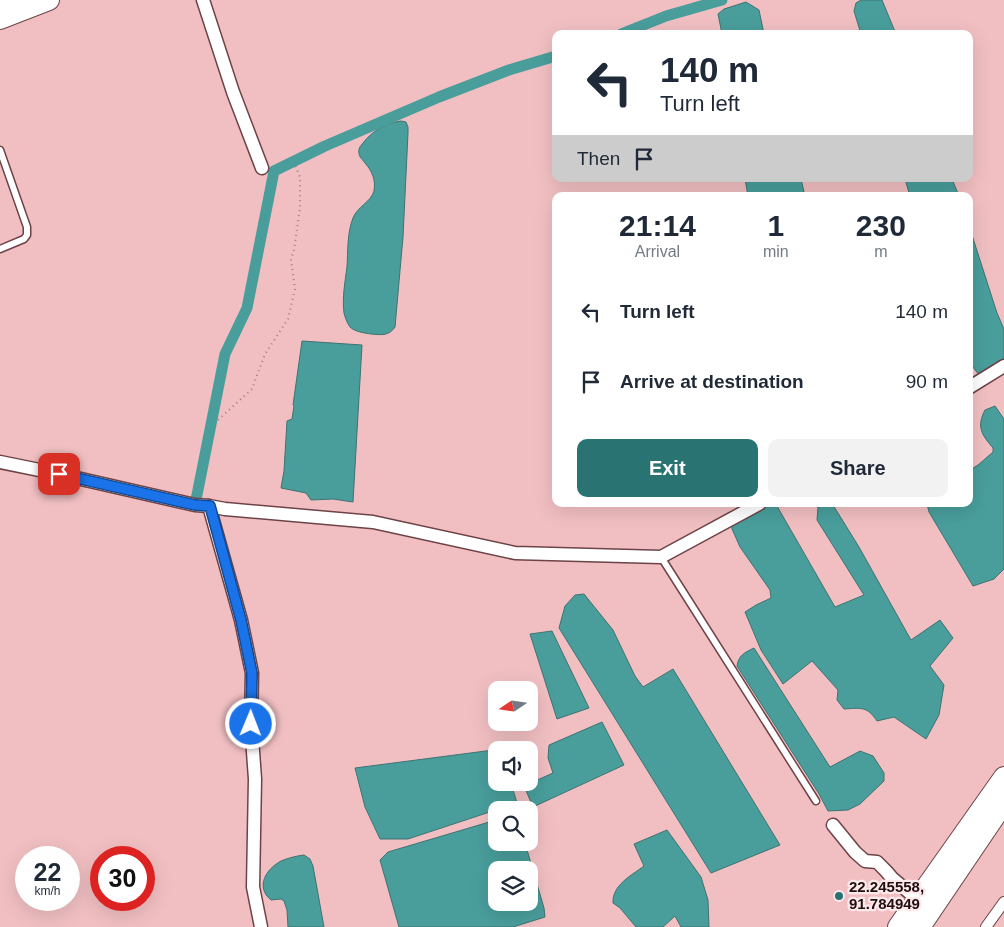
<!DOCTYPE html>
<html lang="en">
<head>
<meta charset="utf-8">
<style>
  :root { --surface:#fff; --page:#f2f2f3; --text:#1f2937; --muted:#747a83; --accent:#297372 }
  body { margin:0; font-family:Helvetica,sans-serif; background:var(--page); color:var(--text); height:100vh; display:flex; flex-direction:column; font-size:19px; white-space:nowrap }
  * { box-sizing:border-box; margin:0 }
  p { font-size:16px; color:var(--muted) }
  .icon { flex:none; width:28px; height:28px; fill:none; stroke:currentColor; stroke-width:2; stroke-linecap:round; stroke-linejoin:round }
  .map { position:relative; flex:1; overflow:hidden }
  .sheet { position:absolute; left:552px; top:192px; width:421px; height:315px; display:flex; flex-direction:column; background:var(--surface); border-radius:10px; box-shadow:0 5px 20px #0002 }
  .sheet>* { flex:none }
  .guide { position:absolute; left:552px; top:30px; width:421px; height:152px; border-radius:10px; box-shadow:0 5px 20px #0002; background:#fff; color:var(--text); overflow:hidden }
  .needle { width:32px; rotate:257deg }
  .controls { position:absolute; left:488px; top:681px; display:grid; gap:10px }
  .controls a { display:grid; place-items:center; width:50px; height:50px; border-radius:10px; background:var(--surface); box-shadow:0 5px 20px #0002; font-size:25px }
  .speed { position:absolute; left:15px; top:846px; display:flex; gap:10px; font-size:25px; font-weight:700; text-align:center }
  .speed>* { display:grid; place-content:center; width:65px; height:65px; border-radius:50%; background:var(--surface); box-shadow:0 5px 20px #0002; line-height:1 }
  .speed small { font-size:12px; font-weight:400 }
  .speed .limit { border:8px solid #d22; background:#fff; color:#111 }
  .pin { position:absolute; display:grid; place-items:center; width:42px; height:42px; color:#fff; margin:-21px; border-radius:10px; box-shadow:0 2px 8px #0006 }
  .me { position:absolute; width:55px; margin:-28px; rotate:1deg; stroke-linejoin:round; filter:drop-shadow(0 0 4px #0008) }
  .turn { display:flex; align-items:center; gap:18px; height:105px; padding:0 25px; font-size:22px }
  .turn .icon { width:65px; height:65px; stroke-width:2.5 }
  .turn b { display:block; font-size:35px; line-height:42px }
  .then { display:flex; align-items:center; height:48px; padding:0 25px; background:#0003; gap:10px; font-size:19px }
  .eta { display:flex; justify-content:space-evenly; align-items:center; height:85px; text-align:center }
  .eta b { font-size:30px; font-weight:600; line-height:35px }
  .cta { display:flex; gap:10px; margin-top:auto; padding:10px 25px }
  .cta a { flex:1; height:58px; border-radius:10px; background:var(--accent); color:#fff; font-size:20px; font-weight:600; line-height:58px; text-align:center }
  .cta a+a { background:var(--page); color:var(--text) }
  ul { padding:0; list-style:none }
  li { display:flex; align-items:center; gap:15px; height:70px; padding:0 25px }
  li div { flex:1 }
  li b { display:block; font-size:19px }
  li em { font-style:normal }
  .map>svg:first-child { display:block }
  .water { fill:#499e9c; stroke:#3d7372; fill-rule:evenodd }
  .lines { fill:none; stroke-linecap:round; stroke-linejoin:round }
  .canal { stroke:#499e9c; stroke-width:11 }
  .service-casing { stroke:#6d4347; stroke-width:9 }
  .pedestrian-casing { stroke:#6d4347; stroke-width:12 }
  .minor-casing { stroke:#6d4347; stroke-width:15 }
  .primary-casing { stroke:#6d4347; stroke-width:22 }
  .trunk-casing { stroke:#6d4347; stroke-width:24 }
  .path { stroke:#a27c7f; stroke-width:2; stroke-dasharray:1 4; stroke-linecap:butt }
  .service { stroke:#fff; stroke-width:6 }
  .pedestrian { stroke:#fff; stroke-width:10 }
  .minor { stroke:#fff; stroke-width:12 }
  .primary { stroke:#fff; stroke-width:20 }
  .trunk { stroke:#fff; stroke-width:21 }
  .route-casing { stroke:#114b97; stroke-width:12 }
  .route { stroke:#1a73e8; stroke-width:9 }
  .poi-dot { fill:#297372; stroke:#fde8ea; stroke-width:2 }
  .labels { text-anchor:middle; stroke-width:4.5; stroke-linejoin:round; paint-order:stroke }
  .poi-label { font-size:15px; font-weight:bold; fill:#200f11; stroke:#fde8ea; text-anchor:start }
</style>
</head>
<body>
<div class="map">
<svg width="1004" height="927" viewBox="0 0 1004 927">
  <rect width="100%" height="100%" fill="#f1bfc2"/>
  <g class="water">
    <polygon points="861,0 882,0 896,34 861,34 854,11 856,3"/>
    <polygon points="746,2 759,10 764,34 722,34 718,14 724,9"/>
    <path d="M401,121L406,122L408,127V133L403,237L395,327C389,336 382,335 371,334C365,333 355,332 350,327C347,323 345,317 344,313C342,298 345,282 347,267C348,251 347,233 353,218C357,207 371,202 374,191C376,180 372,171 365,163C363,160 359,157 359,153C358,150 360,146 363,143C372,131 386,123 401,121Z"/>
    <polygon points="745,179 801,179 805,196 748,196"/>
    <polygon points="905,179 952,179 959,196 910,196"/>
    <polygon points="970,229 997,313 1004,329 1004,359 986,372 979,375 970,363"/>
    <polygon points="302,341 362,345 353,502 333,499 311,500 306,493 281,488 284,471 287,421 292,419 294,406 293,405"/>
    <path d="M995,406L1004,419V569L994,579L973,586L929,512L927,504H970V470L978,465L993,452V448C982,435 976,427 985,410Z"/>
    <path d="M767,504L777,506L835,607L864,595L817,520L818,507L833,505L859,547L911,640L940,620L953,638L930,666L944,685L939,715L926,739L894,717L877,721C867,706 861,708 844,709L837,700L838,690L812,661L783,684L761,650L745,612L756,605L771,598L770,590L740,547L732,529V520Z"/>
    <polygon points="584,594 613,630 635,676 643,687 673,669 780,845 711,873 559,628 565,606 575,595"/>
    <polygon points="552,631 589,708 557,719 530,634"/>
    <path d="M754,648L830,767L860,751L873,756L884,773V781L860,804L848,810L828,811L819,794L737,666C738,656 745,652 754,648Z"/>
    <polygon points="602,722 624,765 533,807 524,786 553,773 548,758 549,745"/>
    <polygon points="501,749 501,750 496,750 496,782 511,783 517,803 408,839 380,839 365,807 355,768"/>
    <path d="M496,820V842L525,843L544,908L545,917L513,927H399L380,860L388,852ZM496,870H529V902H496Z"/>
    <path d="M667,830L701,877L708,900L709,927H681L675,916L663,927H636L620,908L613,903C612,885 632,875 644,866L634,844Z"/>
    <path d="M304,855L310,859L313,866L324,927H288L287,910L284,901L281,899L271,900C255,887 266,869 281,861C288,858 296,856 304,855Z"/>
  </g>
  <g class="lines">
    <g class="canal">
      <polyline points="621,34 666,16 722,0"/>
      <polyline points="195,505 225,354 247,308 274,171 325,146 439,97 509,70 556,56"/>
    </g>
    <defs>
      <g id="service">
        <polyline points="0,150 27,227 27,235 24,239 0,249"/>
        <polyline points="661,557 816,801"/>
      </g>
      <polyline id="pedestrian" points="986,927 1004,902"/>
      <g id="minor">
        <polyline points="203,0 233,92 262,168"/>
        <polyline points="970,387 1004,366"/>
        <polyline points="0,462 59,474 195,505 209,506 225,509 373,522 515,553 661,557 759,504"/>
        <polyline points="209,506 241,620 252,673 251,724 255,779 253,887 261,927"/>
        <polyline points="833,825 855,852 865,861 877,862 886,871 892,878 917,899"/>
      </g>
      <g id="primary">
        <polyline points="0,19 49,0"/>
        <polyline points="898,927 1004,777"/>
        <polyline points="920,927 1004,803"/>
      </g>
      <polyline id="trunk" points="0,8 20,0"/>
    </defs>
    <use href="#service" class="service-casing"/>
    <use href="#pedestrian" class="pedestrian-casing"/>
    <use href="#minor" class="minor-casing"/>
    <use href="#primary" class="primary-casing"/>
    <use href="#trunk" class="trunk-casing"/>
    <polyline class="path" points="218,420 252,389 265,354 288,319 295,289 291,259 294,250 300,208 300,177 295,165"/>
    <use href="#service" class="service"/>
    <use href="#pedestrian" class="pedestrian"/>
    <use href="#minor" class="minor"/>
    <use href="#primary" class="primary"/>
    <use href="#trunk" class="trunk"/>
  </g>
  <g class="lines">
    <defs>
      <polyline id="route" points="59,474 195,505 210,506 241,620 252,673 251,724"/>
    </defs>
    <use href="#route" class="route-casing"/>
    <use href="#route" class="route"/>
  </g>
  <circle class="poi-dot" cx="839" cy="896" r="5"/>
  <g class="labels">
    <g class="poi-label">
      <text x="849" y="892">22.245558,<tspan x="849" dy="17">91.784949</tspan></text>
    </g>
  </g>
</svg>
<div class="controls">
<a><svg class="needle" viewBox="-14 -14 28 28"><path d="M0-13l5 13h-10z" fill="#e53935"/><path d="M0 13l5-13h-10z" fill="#747a83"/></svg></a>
<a><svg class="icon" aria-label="sound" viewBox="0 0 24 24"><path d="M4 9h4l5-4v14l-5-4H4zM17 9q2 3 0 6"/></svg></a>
<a><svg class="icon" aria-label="search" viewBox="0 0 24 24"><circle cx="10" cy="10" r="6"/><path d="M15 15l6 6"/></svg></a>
<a><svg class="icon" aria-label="layers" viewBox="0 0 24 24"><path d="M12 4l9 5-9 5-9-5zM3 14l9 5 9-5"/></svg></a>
</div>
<div class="speed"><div>22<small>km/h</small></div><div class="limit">30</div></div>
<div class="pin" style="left:59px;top:474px;background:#d93025"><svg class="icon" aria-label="arrive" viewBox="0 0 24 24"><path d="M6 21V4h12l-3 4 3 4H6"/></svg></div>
<svg class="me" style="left:251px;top:724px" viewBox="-20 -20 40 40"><circle r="17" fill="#1a73e8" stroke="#fff" stroke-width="3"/><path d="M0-11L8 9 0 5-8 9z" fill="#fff"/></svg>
<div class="guide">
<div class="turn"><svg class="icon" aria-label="left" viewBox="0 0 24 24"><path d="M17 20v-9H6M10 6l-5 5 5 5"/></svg><div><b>140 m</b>Turn left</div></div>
<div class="then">Then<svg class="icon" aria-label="arrive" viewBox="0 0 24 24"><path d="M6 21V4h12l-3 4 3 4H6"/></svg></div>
</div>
<section class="sheet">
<div class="eta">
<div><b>21:14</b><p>Arrival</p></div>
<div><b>1</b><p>min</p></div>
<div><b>230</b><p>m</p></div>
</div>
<ul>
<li><svg class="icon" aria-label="left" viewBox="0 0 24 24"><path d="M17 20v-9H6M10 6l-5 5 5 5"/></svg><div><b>Turn left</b></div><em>140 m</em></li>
<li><svg class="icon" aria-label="arrive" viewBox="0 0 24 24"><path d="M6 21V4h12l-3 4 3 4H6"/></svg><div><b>Arrive at destination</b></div><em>90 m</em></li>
</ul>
<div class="cta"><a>Exit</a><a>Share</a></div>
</section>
</div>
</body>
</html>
